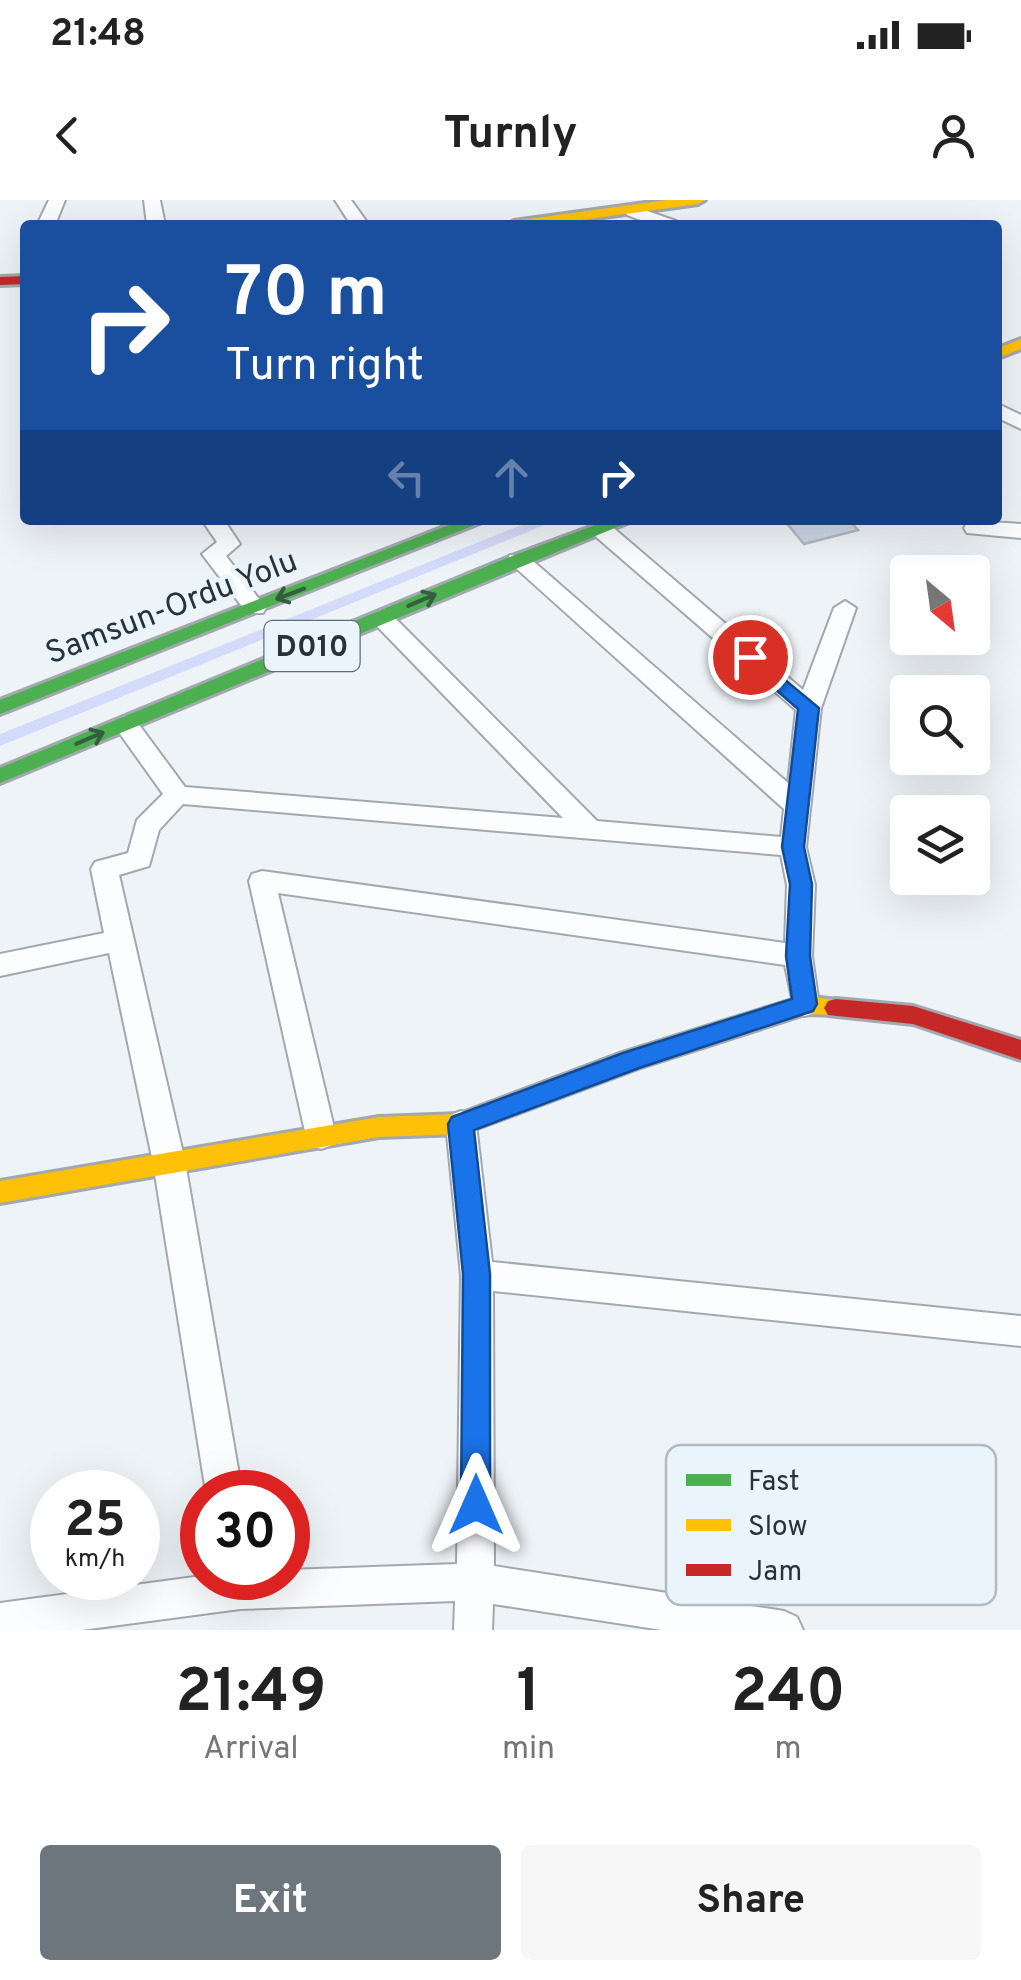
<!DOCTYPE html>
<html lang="en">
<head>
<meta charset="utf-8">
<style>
  :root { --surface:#fff; --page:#f6f6f6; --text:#222; --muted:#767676; --accent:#6d767c }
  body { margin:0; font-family:Overpass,sans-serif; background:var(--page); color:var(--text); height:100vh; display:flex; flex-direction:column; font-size:38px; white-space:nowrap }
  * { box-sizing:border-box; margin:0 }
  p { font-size:32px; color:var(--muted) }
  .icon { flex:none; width:55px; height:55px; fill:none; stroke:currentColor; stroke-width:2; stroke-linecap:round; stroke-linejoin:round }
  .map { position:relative; height:1430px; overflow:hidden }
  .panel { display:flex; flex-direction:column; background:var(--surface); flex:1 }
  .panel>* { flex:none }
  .hud { position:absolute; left:20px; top:20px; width:982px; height:305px; border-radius:10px; box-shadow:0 10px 40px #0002; background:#1a4fa0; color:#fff; overflow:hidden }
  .needle { width:65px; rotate:151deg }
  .tools { position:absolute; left:890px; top:355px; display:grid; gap:20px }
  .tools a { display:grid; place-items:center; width:100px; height:100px; border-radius:10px; background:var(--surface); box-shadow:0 10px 40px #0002; font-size:50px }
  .speed { position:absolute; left:30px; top:1270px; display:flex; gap:20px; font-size:50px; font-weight:700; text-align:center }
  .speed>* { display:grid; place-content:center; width:130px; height:130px; border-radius:50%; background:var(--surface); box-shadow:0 10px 40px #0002; line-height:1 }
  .speed small { font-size:25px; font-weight:400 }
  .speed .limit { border:15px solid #d22; background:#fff; color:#111 }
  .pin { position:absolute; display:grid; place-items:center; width:85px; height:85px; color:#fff; margin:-42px; border:5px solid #fff; border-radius:50%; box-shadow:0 2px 10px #0007 }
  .me { position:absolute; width:110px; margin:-55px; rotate:0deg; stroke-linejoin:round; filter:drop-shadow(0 0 8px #0008) }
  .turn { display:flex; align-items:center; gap:35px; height:210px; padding:0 40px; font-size:45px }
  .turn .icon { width:130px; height:130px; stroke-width:2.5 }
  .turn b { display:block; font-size:70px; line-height:85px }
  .lanes { display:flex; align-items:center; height:95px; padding:0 40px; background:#0003; justify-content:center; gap:50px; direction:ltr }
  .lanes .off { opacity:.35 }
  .eta { display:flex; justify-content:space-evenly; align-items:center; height:170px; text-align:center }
  .eta b { font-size:60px; font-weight:700; line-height:70px }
  .primary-button { display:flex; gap:20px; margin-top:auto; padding:20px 40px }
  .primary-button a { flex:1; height:115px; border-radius:10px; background:var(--accent); color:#fff; font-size:40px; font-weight:700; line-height:115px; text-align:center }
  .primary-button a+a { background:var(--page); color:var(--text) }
  .status { display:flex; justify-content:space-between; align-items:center; height:70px; padding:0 50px; background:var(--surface); direction:ltr }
  .status svg { height:28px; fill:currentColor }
  header { display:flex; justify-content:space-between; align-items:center; height:130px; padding:0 40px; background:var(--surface); font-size:45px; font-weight:700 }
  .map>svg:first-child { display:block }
  .green { fill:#d4daf9 }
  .building { fill:#cbd6e5; stroke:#b4b9c0; stroke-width:2.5 }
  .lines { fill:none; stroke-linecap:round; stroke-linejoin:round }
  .street-casing { stroke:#a2a9ae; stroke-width:4 }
  .fast-casing { stroke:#a2a9ae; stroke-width:6 }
  .slow-casing { stroke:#a2a9ae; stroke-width:6 }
  .jam-casing { stroke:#a2a9ae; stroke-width:6 }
  .street { fill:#fcfdfe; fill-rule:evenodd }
  .fast { fill:#4caf50; fill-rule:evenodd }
  .slow { fill:#ffc107; fill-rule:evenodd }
  .jam { fill:#c62828; fill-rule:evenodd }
  .oneway { stroke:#355e41 }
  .route { fill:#1a73e8; stroke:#114b97; stroke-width:2.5 }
  .labels { text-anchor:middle; stroke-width:9; stroke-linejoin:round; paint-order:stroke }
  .shield { fill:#eaf4fc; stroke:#626c74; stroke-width:2.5 }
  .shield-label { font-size:30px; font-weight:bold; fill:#283239 }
  .street-label { font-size:32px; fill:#283239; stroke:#eaf4fc }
  .key { fill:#eaf4fc; stroke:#b0bac2; stroke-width:2.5 }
  .key-label { font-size:28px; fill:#283239 }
</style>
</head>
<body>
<div class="status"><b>21:48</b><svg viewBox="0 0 49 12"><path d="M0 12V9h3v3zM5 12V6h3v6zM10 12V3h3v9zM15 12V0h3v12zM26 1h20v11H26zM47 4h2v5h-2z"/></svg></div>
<header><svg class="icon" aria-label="back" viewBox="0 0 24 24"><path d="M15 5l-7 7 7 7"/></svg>Turnly<svg class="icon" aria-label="person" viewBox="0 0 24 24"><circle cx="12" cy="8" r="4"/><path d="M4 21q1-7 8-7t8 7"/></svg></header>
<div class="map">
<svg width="1021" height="1430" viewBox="0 0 1021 1430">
  <rect width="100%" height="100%" fill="#eef3f8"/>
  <polygon class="green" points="534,320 557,320 0,546 0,534"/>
  <polygon class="building" points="784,320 849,320 858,330 804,344"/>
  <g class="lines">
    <defs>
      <g id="street">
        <polygon points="49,0 65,0 55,25 37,25"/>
        <polygon points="144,0 160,0 165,25 147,25"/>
        <polygon points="335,0 351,0 369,25 351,25"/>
        <polygon points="633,6 676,21 679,25 654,25 627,15 624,11"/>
        <polygon points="998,204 1021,215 1021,229 998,218"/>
        <polygon points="202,320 224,320 240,344 226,356 266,408 263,413 247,413 202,354 217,342"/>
        <polygon points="975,321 1021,324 1021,338 967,333 964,328 967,323"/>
        <polygon points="602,323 610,325 803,490 834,408 845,401 856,408 821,508 806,647 815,685 812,756 819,805 815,813 805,816 795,813 785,765 278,693 336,936 332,945 321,949 310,945 306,936 249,681 252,674 262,671 785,743 787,685 781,655 183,604 159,630 149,666 119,675 185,962 242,1292 206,1292 153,962 109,753 0,776 0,754 104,733 91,669 95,662 128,653 137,620 163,594 113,524 125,516 134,518 185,587 563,618 373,422 369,417 381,410 389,412 597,621 781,637 784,609 507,360 510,355 526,355 788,583 796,510 594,335 591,330"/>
        <polygon points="461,911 472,915 476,924 492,1062 1021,1116 1021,1146 493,1091 494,1366 784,1411 797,1417 803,1430 662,1430 493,1404 492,1430 454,1430 455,1401 240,1409 82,1430 0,1430 0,1403 202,1376 288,1378 288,1370 457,1364 461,1075 446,924 450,915"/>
      </g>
      <g id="fast">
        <polygon points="462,320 487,320 0,514 0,500"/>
        <polygon points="609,320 634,320 0,583 0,568 512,356"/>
      </g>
      <g id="slow">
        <polygon points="667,0 705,0 698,4 545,25 507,25 514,21"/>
        <polygon points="1021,139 1021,149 998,158 998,148"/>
        <polygon points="805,796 844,801 848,808 844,815 805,814 638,868 461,934 379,937 0,1003 0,981 379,917 460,914 622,853"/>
      </g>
      <g id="jam">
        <polygon points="25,76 25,84 0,85 0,77"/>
        <polygon points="836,799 913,806 1021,840 1021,860 913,824 828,815 824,808 828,801"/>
      </g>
    </defs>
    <use href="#street" class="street-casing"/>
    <use href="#fast" class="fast-casing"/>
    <use href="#slow" class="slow-casing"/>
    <use href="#jam" class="jam-casing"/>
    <use href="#street" class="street"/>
    <use href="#fast" class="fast"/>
    <use href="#slow" class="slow"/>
    <use href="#jam" class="jam"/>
  </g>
  <defs><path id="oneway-shaft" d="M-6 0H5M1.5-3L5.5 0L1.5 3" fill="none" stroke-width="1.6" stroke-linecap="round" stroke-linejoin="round" transform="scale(2.5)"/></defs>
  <g class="oneway">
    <use href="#oneway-shaft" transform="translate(290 394) rotate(159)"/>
    <use href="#oneway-shaft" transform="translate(422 400) rotate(-23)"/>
    <use href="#oneway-shaft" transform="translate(90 538) rotate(-23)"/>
  </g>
  <polygon class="route" points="750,451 819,508 804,647 812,684 810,756 817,804 813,811 639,868 474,930 490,1074 490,1305 486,1316 476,1320 465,1316 461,1305 463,1074 448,924 452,917 623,853 792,799 786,756 790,684 782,647 798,509 743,461 743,453"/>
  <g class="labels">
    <rect class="shield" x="264.5" y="421" width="95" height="50" rx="8"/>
    <g class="shield-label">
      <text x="312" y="456">D010</text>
    </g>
    <g class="street-label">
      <text transform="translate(171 406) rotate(-21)" y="11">Samsun-Ordu Yolu</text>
    </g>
  </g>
  <rect x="666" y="1245" width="330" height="160" rx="15" class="key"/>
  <rect x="686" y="1274" width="45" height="12" fill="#4caf50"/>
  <rect x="686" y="1319" width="45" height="12" fill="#ffc107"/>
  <rect x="686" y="1364" width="45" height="12" fill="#c62828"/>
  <g class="key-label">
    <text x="748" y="1290">Fast</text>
    <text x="748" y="1335">Slow</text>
    <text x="748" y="1380">Jam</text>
  </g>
</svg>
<div class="tools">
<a><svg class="needle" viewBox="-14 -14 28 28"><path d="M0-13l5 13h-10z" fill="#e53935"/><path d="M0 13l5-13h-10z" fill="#767676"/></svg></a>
<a><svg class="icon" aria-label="search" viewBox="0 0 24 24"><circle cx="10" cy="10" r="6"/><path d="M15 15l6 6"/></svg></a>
<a><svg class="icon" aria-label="layers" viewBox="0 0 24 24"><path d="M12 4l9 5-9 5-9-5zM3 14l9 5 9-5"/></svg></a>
</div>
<div class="speed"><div>25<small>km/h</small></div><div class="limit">30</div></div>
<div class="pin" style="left:750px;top:457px;background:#d93025"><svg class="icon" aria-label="arrive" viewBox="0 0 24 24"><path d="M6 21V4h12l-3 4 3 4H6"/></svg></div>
<svg class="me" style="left:476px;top:1305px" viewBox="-20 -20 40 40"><path d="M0-17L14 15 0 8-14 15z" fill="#1a73e8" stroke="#fff" stroke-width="4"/></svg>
<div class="hud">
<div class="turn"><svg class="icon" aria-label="right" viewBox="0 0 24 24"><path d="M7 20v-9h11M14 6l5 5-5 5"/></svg><div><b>70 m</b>Turn right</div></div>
<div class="lanes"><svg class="icon off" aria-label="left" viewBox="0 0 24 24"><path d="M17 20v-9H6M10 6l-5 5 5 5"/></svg><svg class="icon off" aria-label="ahead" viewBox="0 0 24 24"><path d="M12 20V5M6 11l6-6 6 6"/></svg><svg class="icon" aria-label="right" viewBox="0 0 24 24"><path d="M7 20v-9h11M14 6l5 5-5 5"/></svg></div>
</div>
</div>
<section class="panel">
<div class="eta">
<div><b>21:49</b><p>Arrival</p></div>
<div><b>1</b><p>min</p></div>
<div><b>240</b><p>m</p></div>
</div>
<div class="primary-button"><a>Exit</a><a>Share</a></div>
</section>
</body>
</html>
